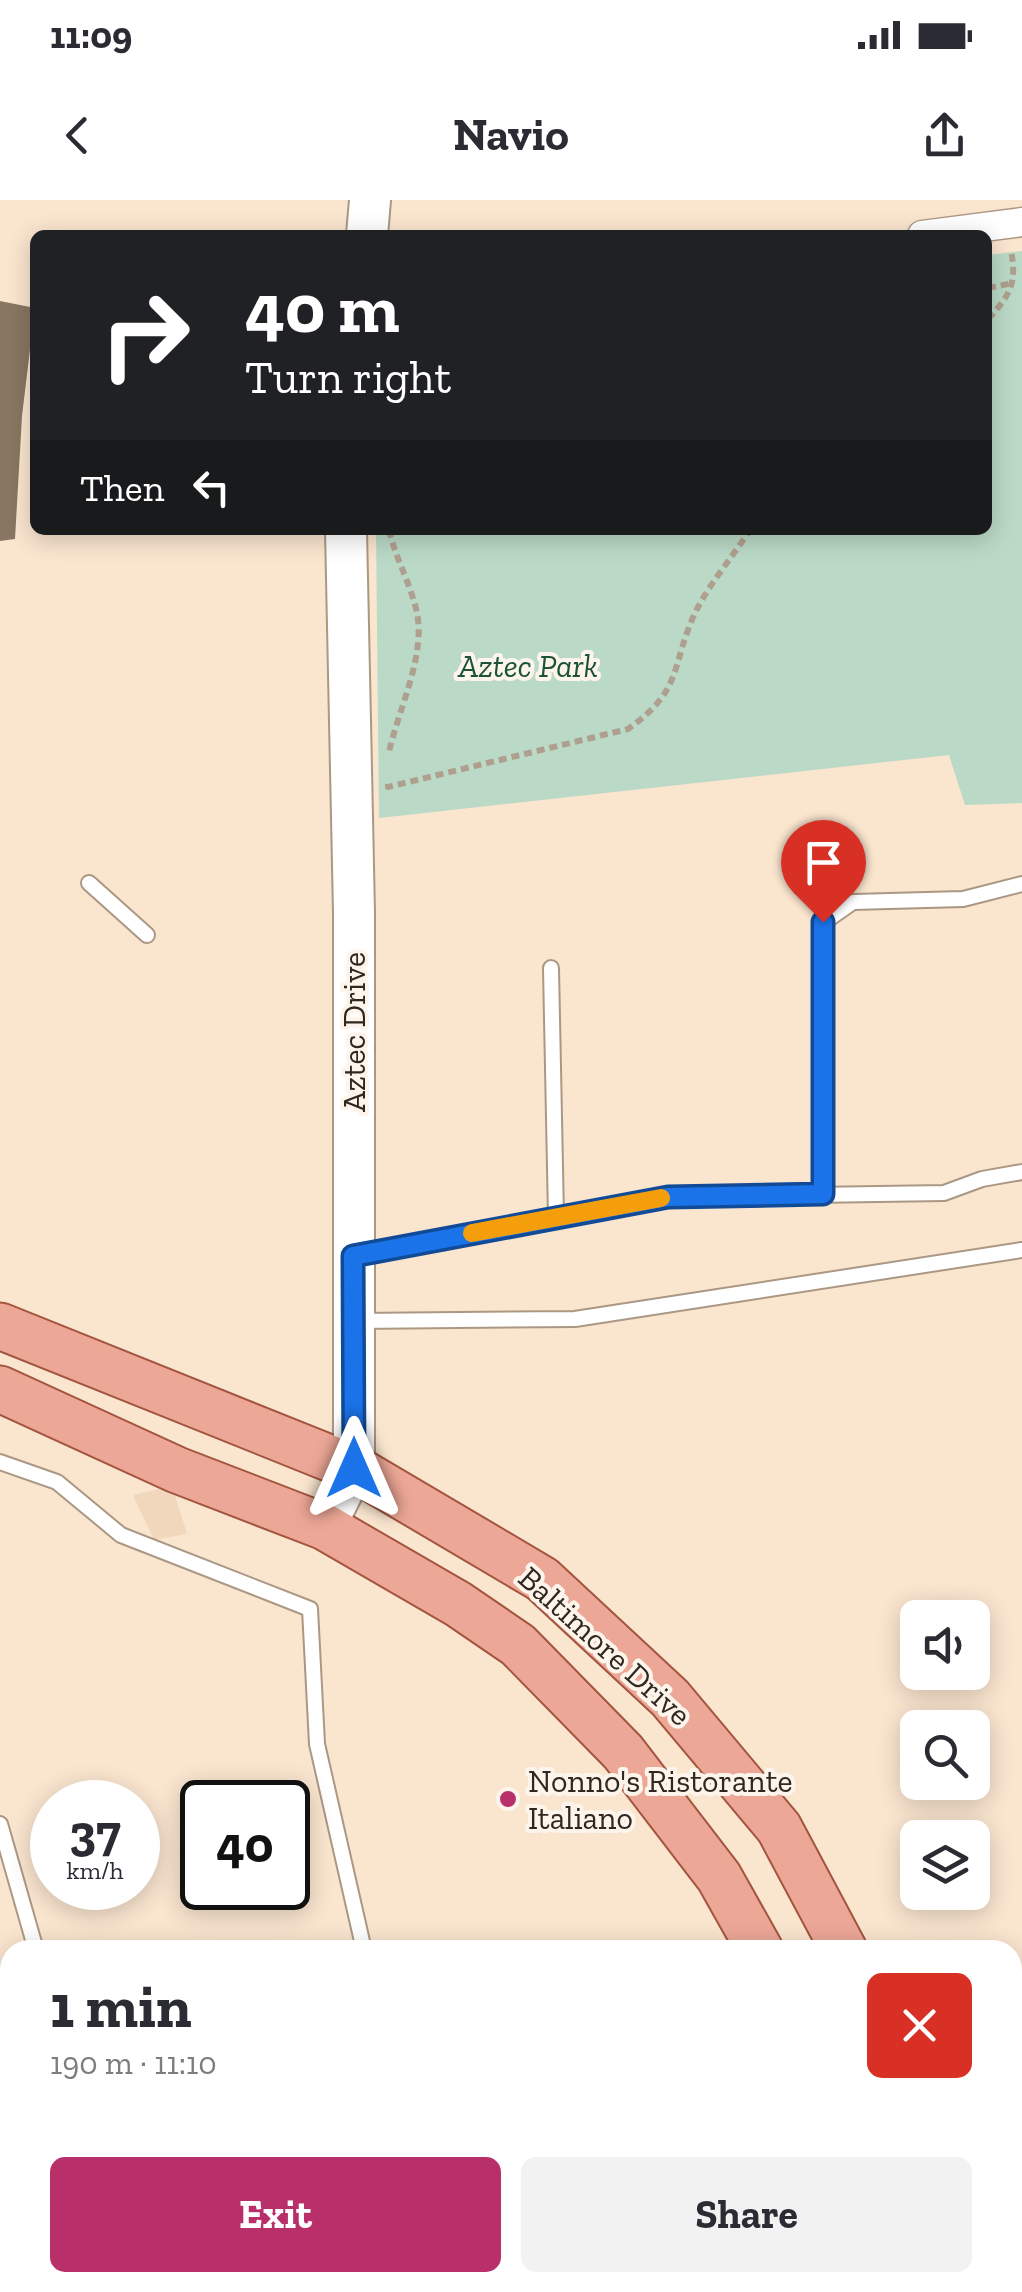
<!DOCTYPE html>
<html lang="en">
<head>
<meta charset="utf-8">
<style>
  :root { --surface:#fff; --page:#f2f2f3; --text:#2b2b33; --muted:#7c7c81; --accent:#b82f6a }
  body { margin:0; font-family:"Zilla Slab",serif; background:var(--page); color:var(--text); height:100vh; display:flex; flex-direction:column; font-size:38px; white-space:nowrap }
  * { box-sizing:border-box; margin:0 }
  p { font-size:32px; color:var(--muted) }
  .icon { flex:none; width:55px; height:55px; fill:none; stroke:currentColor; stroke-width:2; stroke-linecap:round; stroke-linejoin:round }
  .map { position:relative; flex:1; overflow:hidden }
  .panel { position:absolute; left:0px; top:1740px; width:1022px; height:352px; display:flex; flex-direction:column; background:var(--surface); border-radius:30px 30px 0 0; box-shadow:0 5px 25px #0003 }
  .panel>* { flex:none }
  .hud { position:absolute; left:30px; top:30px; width:962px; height:305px; border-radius:15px; box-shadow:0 5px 25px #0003; background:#202124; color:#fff; overflow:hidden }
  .controls { position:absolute; left:900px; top:1400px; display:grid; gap:20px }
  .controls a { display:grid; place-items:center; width:90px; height:90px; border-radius:15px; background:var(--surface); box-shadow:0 5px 25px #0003; font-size:50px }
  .speed { position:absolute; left:30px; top:1580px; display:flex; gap:20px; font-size:50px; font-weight:700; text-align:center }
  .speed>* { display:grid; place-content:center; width:130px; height:130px; border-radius:50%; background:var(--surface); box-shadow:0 5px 25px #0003; line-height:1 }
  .speed small { font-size:25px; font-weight:400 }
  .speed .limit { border:5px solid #111; border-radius:15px; background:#fff; color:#111 }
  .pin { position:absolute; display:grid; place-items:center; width:85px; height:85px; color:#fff; margin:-102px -42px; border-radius:50% 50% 50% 0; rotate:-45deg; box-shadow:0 0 10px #0007 }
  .pin .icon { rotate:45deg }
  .me { position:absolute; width:110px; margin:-55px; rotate:0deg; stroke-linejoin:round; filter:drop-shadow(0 0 8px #0008) }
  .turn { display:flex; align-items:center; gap:35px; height:210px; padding:0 50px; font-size:45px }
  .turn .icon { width:130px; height:130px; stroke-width:2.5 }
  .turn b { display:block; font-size:70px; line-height:85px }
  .then { display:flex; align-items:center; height:95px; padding:0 50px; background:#0003; gap:20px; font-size:38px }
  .round { display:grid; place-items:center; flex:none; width:105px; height:105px; border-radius:15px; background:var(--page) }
  .head { display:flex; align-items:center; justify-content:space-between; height:170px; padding:0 50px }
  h1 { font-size:60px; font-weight:700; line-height:75px }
  .cta { display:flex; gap:20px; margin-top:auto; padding:20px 50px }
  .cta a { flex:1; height:115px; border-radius:15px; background:var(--accent); color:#fff; font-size:40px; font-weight:700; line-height:115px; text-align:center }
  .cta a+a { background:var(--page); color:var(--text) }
  .status { display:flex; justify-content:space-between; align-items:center; height:70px; padding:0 50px; background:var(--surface); direction:ltr }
  .status svg { height:28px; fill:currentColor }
  header { display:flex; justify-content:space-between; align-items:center; height:130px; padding:0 50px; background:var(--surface); font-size:45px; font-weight:700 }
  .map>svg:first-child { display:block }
  .built { fill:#f1d7bc }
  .green { fill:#bad9c6 }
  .building { fill:#887662 }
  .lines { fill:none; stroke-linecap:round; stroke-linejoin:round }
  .lane-casing { stroke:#ab9884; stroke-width:18 }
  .street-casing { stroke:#ab9884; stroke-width:31 }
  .secondary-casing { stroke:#ab9884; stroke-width:44 }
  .primary-casing { stroke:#a3553f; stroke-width:49 }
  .path { stroke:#af9f8e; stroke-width:6; stroke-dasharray:8 5; stroke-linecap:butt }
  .lane { stroke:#fff; stroke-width:14 }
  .street { stroke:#fff; stroke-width:28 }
  .secondary { stroke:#fff; stroke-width:40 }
  .primary { stroke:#eda796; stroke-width:45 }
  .route-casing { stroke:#114b97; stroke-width:25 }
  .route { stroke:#1a73e8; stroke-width:18 }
  .slow { stroke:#f59e0b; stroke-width:18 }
  .poi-dot { fill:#b82f6a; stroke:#fdf5ec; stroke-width:4 }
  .labels { text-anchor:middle; stroke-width:8; stroke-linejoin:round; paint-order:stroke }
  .park-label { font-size:32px; font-style:italic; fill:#1b5338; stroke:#fdf5ec }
  .street-label { font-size:32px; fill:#302820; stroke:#fdf5ec }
  .poi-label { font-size:32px; fill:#302820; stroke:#fdf5ec; text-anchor:start }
</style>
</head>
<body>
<div class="status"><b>11:09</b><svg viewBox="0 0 49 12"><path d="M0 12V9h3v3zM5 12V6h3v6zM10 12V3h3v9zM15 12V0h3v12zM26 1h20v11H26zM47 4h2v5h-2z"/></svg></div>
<header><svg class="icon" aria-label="back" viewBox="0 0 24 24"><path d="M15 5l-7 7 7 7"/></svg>Navio<svg class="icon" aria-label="share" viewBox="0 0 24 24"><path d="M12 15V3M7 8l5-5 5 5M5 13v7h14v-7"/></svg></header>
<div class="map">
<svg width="1022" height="2092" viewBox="0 0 1022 2092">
  <rect width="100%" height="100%" fill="#fae5cf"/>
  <polygon class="built" points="172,1286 187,1334 154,1340 133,1295"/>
  <polygon class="green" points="1022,51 1022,603 965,605 949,555 379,618 376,330 988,330 988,55"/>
  <polygon class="building" points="0,101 35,108 22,216 15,339 0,341"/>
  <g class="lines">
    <defs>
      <g id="lane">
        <polyline points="89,683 147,735"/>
        <polyline points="551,768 556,1017"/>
        <polyline points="823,993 823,723 853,702 963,699 1022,684"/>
        <polyline points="356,1055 668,997 944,993 982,979 1022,972"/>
        <polyline points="355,1121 575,1119 1022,1050"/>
        <polyline points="0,1262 57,1282 121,1335 310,1409 317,1544 364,1750"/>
        <polyline points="0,1624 36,1750"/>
        <polyline points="0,1822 10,1859"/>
        <polyline points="1012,1944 1022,1943"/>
        <polyline points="1014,2055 1019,2092"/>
        <polyline points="69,2082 72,2092"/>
        <polyline points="203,2082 206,2092"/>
        <polyline points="423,2082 432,2092"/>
        <polyline points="240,2092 268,2082"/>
      </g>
      <polyline id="street" points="922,35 1022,22"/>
      <g id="secondary">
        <polyline points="367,35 370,0"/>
        <polyline points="325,1327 354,1268 354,713 346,330"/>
      </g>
      <g id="primary">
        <polyline points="0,1126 354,1268 542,1379 670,1498 779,1628 844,1750"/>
        <polyline points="0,1189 177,1270 325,1327 458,1404 518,1445 623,1552 719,1677 760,1750"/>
        <polyline points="869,2082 870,2092"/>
        <polyline points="934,2082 936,2092"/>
      </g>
    </defs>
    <use href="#lane" class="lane-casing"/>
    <use href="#street" class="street-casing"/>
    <use href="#secondary" class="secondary-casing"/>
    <use href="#primary" class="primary-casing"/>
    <g class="path">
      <polyline points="988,88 1013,83"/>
      <path d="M988,119C1011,94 1017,83 1011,50"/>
      <path d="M389,330C395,356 408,379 415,405C429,450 399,507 389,552"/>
      <path d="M388,584V587L628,529C686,488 670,463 697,409C711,382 733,356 750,330"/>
    </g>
    <use href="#lane" class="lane"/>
    <use href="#street" class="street"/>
    <use href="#secondary" class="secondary"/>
    <use href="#primary" class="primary"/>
  </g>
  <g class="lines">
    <defs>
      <polyline id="route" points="354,1268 353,1056 668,997 823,994 823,722"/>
    </defs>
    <use href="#route" class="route-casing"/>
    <use href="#route" class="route"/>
    <polyline class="slow" points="472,1033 661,998"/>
  </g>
  <circle class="poi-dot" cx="508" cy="1599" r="10"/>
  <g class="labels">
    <g class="park-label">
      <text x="528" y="477">Aztec Park</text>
    </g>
    <g class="street-label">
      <text transform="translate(354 832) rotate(-90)" y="11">Aztec Drive</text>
      <text transform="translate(605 1446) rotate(42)" y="11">Baltimore Drive</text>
    </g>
    <g class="poi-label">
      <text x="528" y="1592">Nonno's Ristorante<tspan x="528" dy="37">Italiano</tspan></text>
    </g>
  </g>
</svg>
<div class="controls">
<a><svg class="icon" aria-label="sound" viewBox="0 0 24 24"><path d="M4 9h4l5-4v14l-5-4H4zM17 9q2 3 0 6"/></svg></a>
<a><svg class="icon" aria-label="search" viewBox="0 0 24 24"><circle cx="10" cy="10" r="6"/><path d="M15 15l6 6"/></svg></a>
<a><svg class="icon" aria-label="layers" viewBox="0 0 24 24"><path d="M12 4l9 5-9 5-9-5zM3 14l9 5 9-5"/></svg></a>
</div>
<div class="speed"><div>37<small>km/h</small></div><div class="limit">40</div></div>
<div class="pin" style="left:823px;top:722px;background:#d93025"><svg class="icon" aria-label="arrive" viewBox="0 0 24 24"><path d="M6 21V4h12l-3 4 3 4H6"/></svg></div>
<svg class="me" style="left:354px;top:1268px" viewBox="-20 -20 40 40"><path d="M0-17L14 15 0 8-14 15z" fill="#1a73e8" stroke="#fff" stroke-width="4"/></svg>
<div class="hud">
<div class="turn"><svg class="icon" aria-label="right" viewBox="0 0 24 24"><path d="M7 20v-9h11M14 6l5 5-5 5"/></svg><div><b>40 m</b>Turn right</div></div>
<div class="then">Then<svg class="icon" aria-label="left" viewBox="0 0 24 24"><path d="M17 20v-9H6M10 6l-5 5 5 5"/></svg></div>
</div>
<section class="panel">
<div class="head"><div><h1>1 min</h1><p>190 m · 11:10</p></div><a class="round" style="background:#d93025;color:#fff"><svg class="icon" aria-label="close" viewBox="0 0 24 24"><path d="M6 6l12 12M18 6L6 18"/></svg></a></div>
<div class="cta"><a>Exit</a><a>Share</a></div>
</section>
</div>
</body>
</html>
